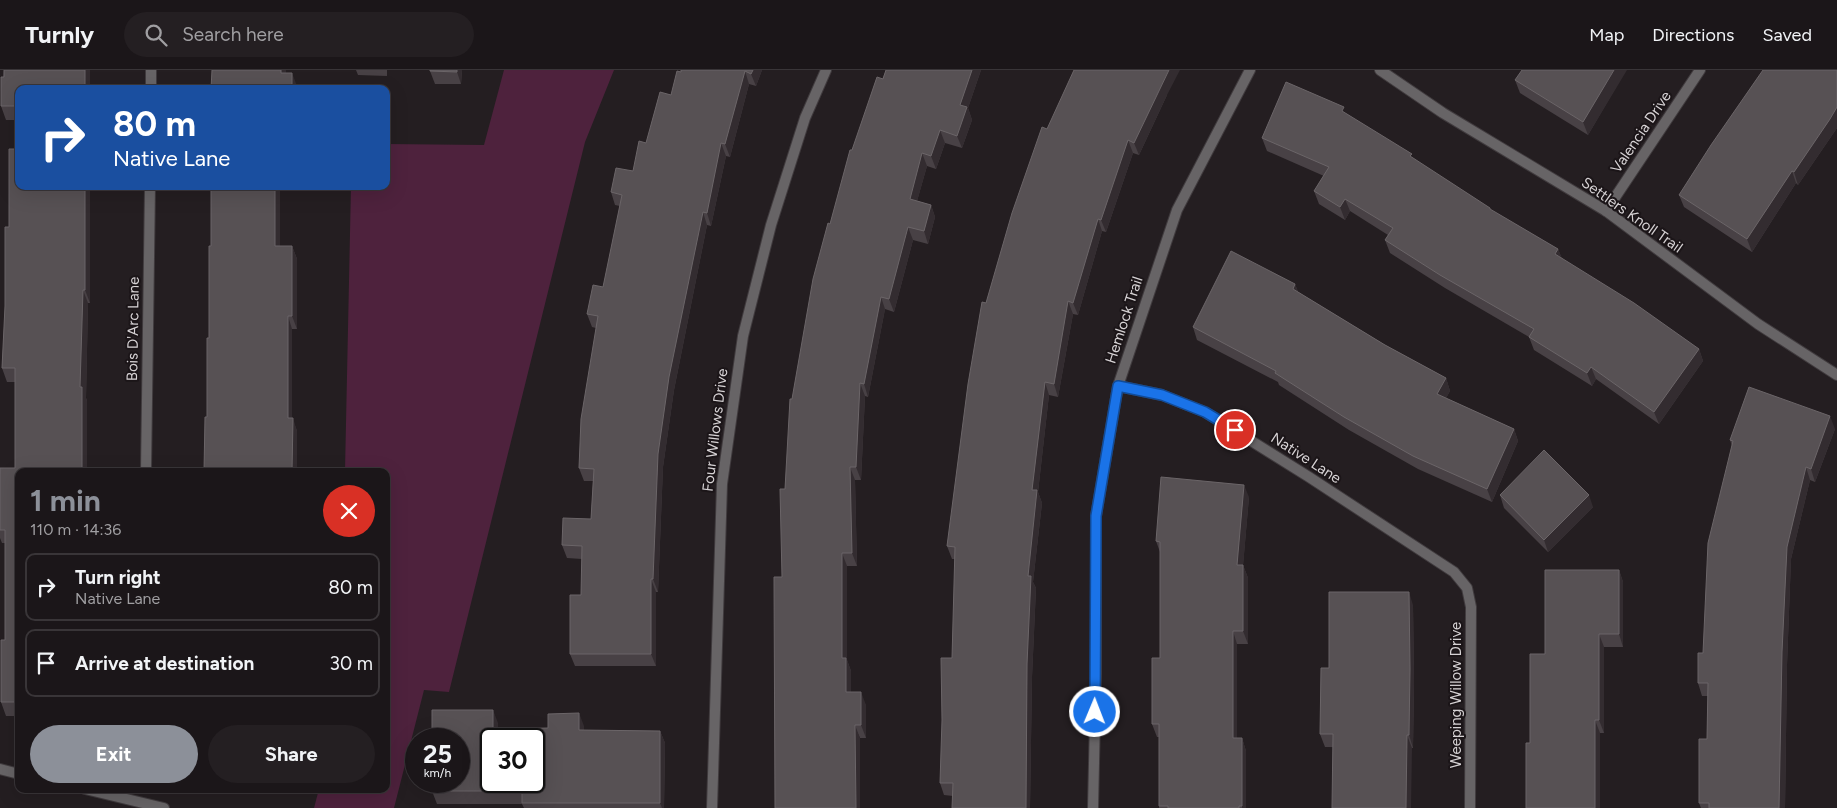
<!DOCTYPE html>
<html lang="en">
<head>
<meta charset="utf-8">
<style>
  :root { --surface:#1b1619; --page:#241f22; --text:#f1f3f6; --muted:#a09fa2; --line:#393538; --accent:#8c9099 }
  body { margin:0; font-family:Figtree,sans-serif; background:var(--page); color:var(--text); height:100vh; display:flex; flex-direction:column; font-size:19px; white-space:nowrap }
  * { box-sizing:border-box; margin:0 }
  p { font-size:16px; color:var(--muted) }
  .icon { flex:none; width:28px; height:28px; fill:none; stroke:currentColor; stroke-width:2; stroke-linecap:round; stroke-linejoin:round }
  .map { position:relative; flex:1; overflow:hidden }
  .details { position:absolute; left:15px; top:398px; width:375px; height:325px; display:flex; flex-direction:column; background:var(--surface); border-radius:10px; box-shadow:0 5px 20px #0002,0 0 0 1px var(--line) }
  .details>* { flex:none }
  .guide { position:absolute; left:15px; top:15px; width:375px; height:105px; border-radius:10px; box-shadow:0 5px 20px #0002,0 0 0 1px var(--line); background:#1a4fa0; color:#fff; overflow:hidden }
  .speed { position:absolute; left:405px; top:658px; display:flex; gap:10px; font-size:25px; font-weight:700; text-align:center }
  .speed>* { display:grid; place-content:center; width:65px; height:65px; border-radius:50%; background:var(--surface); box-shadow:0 5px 20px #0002,0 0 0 1px var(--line); line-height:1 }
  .speed small { font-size:12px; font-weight:400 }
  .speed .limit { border:2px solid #111; border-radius:8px; background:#fff; color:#111 }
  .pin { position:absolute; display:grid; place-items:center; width:42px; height:42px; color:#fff; margin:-21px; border:2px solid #fff; border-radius:50%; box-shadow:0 1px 5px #0007 }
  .me { position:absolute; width:55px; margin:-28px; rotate:1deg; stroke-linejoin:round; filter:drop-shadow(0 0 4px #0008) }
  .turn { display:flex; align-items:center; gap:18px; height:105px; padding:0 15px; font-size:22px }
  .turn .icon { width:65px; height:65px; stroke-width:2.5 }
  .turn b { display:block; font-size:35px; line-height:42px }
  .round { display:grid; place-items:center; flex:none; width:52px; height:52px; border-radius:26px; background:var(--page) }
  .overview { display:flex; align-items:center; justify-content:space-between; height:85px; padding:0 15px }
  h1 { font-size:30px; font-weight:700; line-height:38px; color:var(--accent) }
  .cta { display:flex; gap:10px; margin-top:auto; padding:10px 15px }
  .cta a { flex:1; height:58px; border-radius:30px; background:var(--accent); color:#fff; font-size:20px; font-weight:700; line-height:58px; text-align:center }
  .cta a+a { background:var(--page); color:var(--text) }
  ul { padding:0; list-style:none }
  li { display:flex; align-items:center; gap:15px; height:68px; margin:0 10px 8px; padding:0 5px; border:2px solid var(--line); border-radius:10px }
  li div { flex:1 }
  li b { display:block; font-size:19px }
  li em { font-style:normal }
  header { display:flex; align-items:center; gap:30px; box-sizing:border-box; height:70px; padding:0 25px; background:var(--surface); border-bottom:1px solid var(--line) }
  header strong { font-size:24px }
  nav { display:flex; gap:28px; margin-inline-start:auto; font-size:18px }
  .search { width:350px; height:45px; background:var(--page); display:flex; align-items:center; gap:12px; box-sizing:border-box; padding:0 18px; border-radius:28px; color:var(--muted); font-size:19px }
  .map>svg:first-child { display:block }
  .green { fill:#4e223d }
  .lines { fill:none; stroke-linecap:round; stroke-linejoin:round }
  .minor-casing { stroke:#403b3e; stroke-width:12 }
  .minor { stroke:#676466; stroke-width:10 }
  .wall { fill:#484145 }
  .shaded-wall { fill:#332c30 }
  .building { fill:#575154; stroke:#6b6568; fill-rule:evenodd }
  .route-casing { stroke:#114b97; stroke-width:12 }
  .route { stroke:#1a73e8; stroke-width:9 }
  .labels { text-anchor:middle; stroke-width:4; stroke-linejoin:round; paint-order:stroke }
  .street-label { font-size:15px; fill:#d6d2d4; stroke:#1b1518 }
</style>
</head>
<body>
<header>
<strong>Turnly</strong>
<div class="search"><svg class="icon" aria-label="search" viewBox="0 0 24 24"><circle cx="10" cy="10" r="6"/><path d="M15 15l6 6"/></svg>Search here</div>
<nav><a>Map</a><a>Directions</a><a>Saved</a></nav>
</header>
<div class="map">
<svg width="1837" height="738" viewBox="0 0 1837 738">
  <rect width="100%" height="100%" fill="#241e21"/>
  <polygon class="green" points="504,0 614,0 585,72 449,622 424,620 394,738 314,738 319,719 386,719 386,401 345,401 351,116 386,116 386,74 484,75"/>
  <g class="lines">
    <defs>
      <g id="minor">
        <polyline points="1380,0 1443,43 1606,141 1758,254 1837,305"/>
        <polyline points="151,19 151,0"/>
        <polyline points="1606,141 1700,0"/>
        <polyline points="1118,316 1162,325 1205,342 1309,407 1454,502 1467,518 1471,537 1470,738"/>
        <polyline points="146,401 150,116"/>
        <polyline points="0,699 19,704"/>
        <polyline points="85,719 164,738"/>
        <polyline points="712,738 722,414 743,266 771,155 805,48 826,0"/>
        <polyline points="1093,738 1096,603 1096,446 1118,316 1177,140 1250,0"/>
      </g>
    </defs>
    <use href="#minor" class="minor-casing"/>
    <use href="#minor" class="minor"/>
  </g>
  <g class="wall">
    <polygon points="4,0 90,0 90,19 19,19 90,116 90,233 88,233 86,328 87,331 87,401 19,401 19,646 6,646 1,632 5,570 5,473 2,473 0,468 0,398 15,398 15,312 7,312 2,298 9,157 17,79 16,50 6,50 1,36"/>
    <polygon points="356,0 387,0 387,6 358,5"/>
    <polygon points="462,0 461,14 435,14 430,1"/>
    <polygon points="762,0 756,16 749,14 730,87 726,86 711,156 707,155 674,320 663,397 658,522 656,522 656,596 575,596 570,584 581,525 582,489 567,488 562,475 591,449 593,411 584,411 579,398 596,258 592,257 587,244 603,217 620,136 615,135 611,122 633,101 671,25 681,2"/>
    <polygon points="886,0 981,0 968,38 972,50 962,78 945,73 936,99 927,96 917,131 931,135 935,147 928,174 913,170 894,242 885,239 868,327 865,326 861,410 855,410 857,496 847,496 847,590 851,601 851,622 866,635 866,668 860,668 782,507 785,419 792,329 830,154 852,80"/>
    <polygon points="1837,0 1837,58 1798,115 1796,113 1752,182 1684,137 1679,125"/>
    <polygon points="1515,10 1619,12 1588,65 1520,23"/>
    <polygon points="1167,25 1139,85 1133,83 1106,162 1102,161 1078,245 1073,244 1058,327 1049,325 1038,422 1042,433 1033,512 1036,518 1032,607 1030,738 952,738 953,726 944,725 940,713 952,588 955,489 952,489 947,476 986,233 1047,59"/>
    <polygon points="1346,44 1491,140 1558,179 1562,189 1699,279 1703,291 1659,354 1596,309 1592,316 1534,280 1529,267 1445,218 1390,183 1385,170 1388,165 1350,141 1345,150 1319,134 1314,121 1324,106 1267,81 1262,68"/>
    <polygon points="280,116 280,176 292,176 297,189 297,259 292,259 292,348 297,361 297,401 204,401 207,347 209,268"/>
    <polygon points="1295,214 1298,222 1385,275 1446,308 1450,321 1446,328 1514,359 1518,371 1492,432 1418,399 1349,360 1279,315 1278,312 1197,270 1193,257"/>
    <polygon points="1835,359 1815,412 1810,410 1791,489 1787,595 1785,738 1701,738 1699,733 1707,669 1708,626 1702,626 1698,613 1703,583 1732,376 1730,370"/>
    <polygon points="1500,425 1593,437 1548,482 1504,438"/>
    <polygon points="1249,427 1243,495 1248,508 1248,574 1237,574 1237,668 1242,668 1246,681 1246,738 1159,738 1159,667 1157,667 1152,654 1160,588 1160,482 1156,471"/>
    <polygon points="1619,500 1623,512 1623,577 1604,577 1604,663 1600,663 1600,738 1530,673 1545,584"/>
    <polygon points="1413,535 1414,612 1413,678 1325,677 1320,664 1329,598"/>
    <polygon points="498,653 498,659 548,658 584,656 584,660 660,661 665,673 664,738 524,738 522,734 437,734 432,721"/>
  </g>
  <g class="shaded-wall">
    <rect x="85" y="0" width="5" height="19"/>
    <polygon points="281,0 286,0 286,16 281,3"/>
    <polygon points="457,0 462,0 461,14 457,2"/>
    <polygon points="753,0 762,0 756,16 751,4"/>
    <polygon points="972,0 981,0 968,38 972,50 962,78 957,66 960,35"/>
    <polygon points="1169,0 1180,0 1167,25 1139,85 1134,73"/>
    <polygon points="1614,0 1627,0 1588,65 1583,52"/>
    <polygon points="745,1 749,14 730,87 725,74"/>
    <polygon points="292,3 297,16 297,19 292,19"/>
    <polygon points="1837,37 1837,58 1798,115 1794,102"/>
    <polygon points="940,60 945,73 936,99 931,86"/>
    <polygon points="1128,70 1133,83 1106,162 1101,150"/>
    <polygon points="721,73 726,86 711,156 707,143"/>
    <polygon points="922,83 927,96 914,142 910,129"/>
    <polygon points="1792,101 1796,113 1752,182 1747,169"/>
    <polygon points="85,116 90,116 90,233 85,220"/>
    <polygon points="275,116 280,116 280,189 275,176"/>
    <polygon points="1345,129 1350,141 1345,150 1340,137"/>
    <polygon points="931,135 935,147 928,174 924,161"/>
    <polygon points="703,142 707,155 674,320 663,397 658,522 653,509 658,384 669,307"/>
    <polygon points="1098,149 1102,161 1078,245 1073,233"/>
    <polygon points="908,157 913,170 894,242 889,229"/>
    <polygon points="292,176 297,189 297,259 292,246"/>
    <polygon points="1558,179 1563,191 1555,184"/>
    <polygon points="1295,214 1300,227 1293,219"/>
    <polygon points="83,220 88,233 86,328 87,331 87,401 82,401 80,317"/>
    <polygon points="881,227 885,239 868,327 864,314"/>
    <polygon points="1068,231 1073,244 1058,327 1054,314"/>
    <polygon points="288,246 292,259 292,361 288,348"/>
    <polygon points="1699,279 1703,291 1659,354 1654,342"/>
    <polygon points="1591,297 1596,309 1592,316 1587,303"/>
    <polygon points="1446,308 1450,321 1441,337 1437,324"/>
    <polygon points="1045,312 1049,325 1038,422 1042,433 1033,512 1036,518 1032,607 1030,738 1026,738 1028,506 1032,420"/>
    <polygon points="860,313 865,326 861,410 856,397"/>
    <polygon points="1830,346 1835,359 1815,412 1811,399"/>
    <polygon points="293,348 297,361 297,401 292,401"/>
    <polygon points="1514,359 1518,371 1492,432 1487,419"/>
    <polygon points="850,397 855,410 857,496 852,483"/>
    <polygon points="1806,397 1810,410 1791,489 1787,595 1785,738 1779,738 1782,582 1787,477"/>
    <polygon points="1244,415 1249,427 1242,508 1237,495"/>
    <polygon points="1589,425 1593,437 1548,482 1544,470"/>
    <polygon points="842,483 847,496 847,590 851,601 851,635 846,622 842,588"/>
    <polygon points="1243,495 1248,508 1248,574 1243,561"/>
    <polygon points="1619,500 1623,512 1623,577 1619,564"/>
    <polygon points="651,509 656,522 656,596 651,584"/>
    <polygon points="1409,522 1413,535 1414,612 1413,678 1409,665"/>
    <polygon points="1233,561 1237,574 1237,681 1233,668"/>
    <polygon points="1599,564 1604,577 1604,663 1599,650"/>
    <polygon points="861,622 866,635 866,668 861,655"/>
    <polygon points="493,640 498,653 498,669 493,659"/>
    <polygon points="579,643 584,656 584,672 579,660"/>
    <polygon points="1595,650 1600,663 1600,738 1595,738"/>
    <polygon points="855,655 860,668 860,738 856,738"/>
    <polygon points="660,661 665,673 664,738 662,738 660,733"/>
    <polygon points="1407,665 1412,678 1411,738 1406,738"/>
    <polygon points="1242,668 1246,681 1246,738 1242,738"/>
  </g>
  <g class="building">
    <polygon points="4,0 85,0 85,19 19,19 19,116 85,116 85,220 83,220 80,317 82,317 82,401 19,401 19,632 1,632 1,570 5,570 5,460 0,460 0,398 15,398 15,298 2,298 5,236 5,157 9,157 9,79 17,79 16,36 1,36 1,7 4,7"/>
    <polygon points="212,0 281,0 281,3 292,3 292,19 211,19"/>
    <polygon points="430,0 457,0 457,2 430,1"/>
    <polygon points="681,0 753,0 751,4 745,1 725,74 721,73 707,143 703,142 669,307 658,384 653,509 651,509 651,584 570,584 570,525 581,525 582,476 562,475 563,448 591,449 594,399 579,398 581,349 598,246 587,244 593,215 603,217 622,125 611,122 616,98 633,101 639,71 646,73 660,22 671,25 677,1 681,2"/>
    <polygon points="886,0 972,0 960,35 967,37 957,66 940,60 931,86 922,83 910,129 931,135 924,161 908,157 889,229 881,227 864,314 860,313 856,397 850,397 852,483 842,483 842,588 846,588 846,622 861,622 861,655 855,655 856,738 775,738 774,507 782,507 780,419 785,419 790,329 792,329 813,209 828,153 830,154 850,80 852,80 877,7 883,9"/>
    <polygon points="1074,0 1169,0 1134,73 1128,70 1101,150 1098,149 1073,233 1068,231 1054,314 1045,312 1032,420 1037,420 1028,506 1031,506 1027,594 1026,738 952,738 953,713 940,713 942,650 941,588 952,588 955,477 947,476 968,314 982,232 986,233 1012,143 1042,57 1047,59"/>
    <polygon points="1522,0 1614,0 1583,52 1515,10"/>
    <polygon points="1763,0 1837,0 1837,37 1830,49 1794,102 1792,101 1747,169 1679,125 1711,75"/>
    <polygon points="1286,12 1344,37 1342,41 1412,84 1410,86 1490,138 1490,139 1558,179 1555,184 1634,233 1699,279 1654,342 1591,297 1587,303 1529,267 1534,259 1440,205 1385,170 1393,158 1345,129 1340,137 1314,121 1329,97 1262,68"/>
    <polygon points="211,116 275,116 275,176 292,176 292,246 288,246 288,348 293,348 292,401 204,401 205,347 207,347 207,268 209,268 209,176 211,176"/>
    <polygon points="1231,181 1295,214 1293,219 1385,275 1446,308 1437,324 1514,359 1487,419 1413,386 1344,347 1275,303 1276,301 1193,257"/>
    <polygon points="1749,317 1830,346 1811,399 1806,397 1787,477 1782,582 1779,738 1709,738 1709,733 1699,733 1699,669 1707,669 1708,613 1698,613 1698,583 1703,583 1708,473 1733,371 1730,370"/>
    <polygon points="1544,380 1589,425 1544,470 1500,425"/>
    <polygon points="1161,407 1244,415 1237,495 1243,495 1243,561 1233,561 1233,668 1242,668 1242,736 1239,736 1239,738 1168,738 1168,736 1159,736 1159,654 1152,654 1152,588 1160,588 1160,472 1156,471"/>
    <polygon points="1545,500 1619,500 1619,564 1599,564 1599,650 1595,650 1595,738 1526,738 1526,673 1530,673 1530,584 1545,584"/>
    <polygon points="1329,522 1409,522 1410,599 1409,665 1407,665 1406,738 1332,738 1333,664 1320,664 1321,598 1329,598"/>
    <path d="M432,640H493V659L548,658V644L579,643V660L660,661V733H522V721H432V711H459V669H432ZM491,669H534V711H491Z"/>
  </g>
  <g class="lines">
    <defs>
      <polyline id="route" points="1095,642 1096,446 1118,316 1162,325 1205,342 1235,360"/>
    </defs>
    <use href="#route" class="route-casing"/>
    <use href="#route" class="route"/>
  </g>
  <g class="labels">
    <g class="street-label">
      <text transform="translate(1641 62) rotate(-56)" y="5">Valencia Drive</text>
      <text transform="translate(1632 145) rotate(35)" y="5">Settlers Knoll Trail</text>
      <text transform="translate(1124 250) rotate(-72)" y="5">Hemlock Trail</text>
      <text transform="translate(133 259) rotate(-89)" y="5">Bois D'Arc Lane</text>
      <text transform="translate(715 360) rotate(-83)" y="5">Four Willows Drive</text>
      <text transform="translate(1306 388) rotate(33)" y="5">Native Lane</text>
      <text transform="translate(1456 625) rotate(-90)" y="5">Weeping Willow Drive</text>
    </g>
  </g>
</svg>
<div class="speed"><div>25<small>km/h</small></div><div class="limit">30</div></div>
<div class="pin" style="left:1235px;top:360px;background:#d93025"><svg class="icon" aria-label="arrive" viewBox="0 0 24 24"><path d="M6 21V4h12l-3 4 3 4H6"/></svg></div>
<svg class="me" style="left:1095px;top:642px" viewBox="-20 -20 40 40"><circle r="17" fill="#1a73e8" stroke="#fff" stroke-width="3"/><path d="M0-11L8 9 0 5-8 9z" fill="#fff"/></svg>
<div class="guide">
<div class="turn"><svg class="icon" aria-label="right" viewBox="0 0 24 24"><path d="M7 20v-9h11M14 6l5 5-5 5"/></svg><div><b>80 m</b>Native Lane</div></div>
</div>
<section class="details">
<div class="overview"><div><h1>1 min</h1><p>110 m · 14:36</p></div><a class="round" style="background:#d93025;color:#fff"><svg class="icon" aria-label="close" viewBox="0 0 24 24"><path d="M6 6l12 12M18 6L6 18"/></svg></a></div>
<ul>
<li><svg class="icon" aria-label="right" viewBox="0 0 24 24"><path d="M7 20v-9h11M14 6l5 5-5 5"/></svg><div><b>Turn right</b><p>Native Lane</p></div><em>80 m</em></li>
<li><svg class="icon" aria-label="arrive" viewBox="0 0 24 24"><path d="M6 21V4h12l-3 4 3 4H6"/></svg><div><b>Arrive at destination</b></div><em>30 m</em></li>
</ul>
<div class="cta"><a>Exit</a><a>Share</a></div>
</section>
</div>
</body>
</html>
